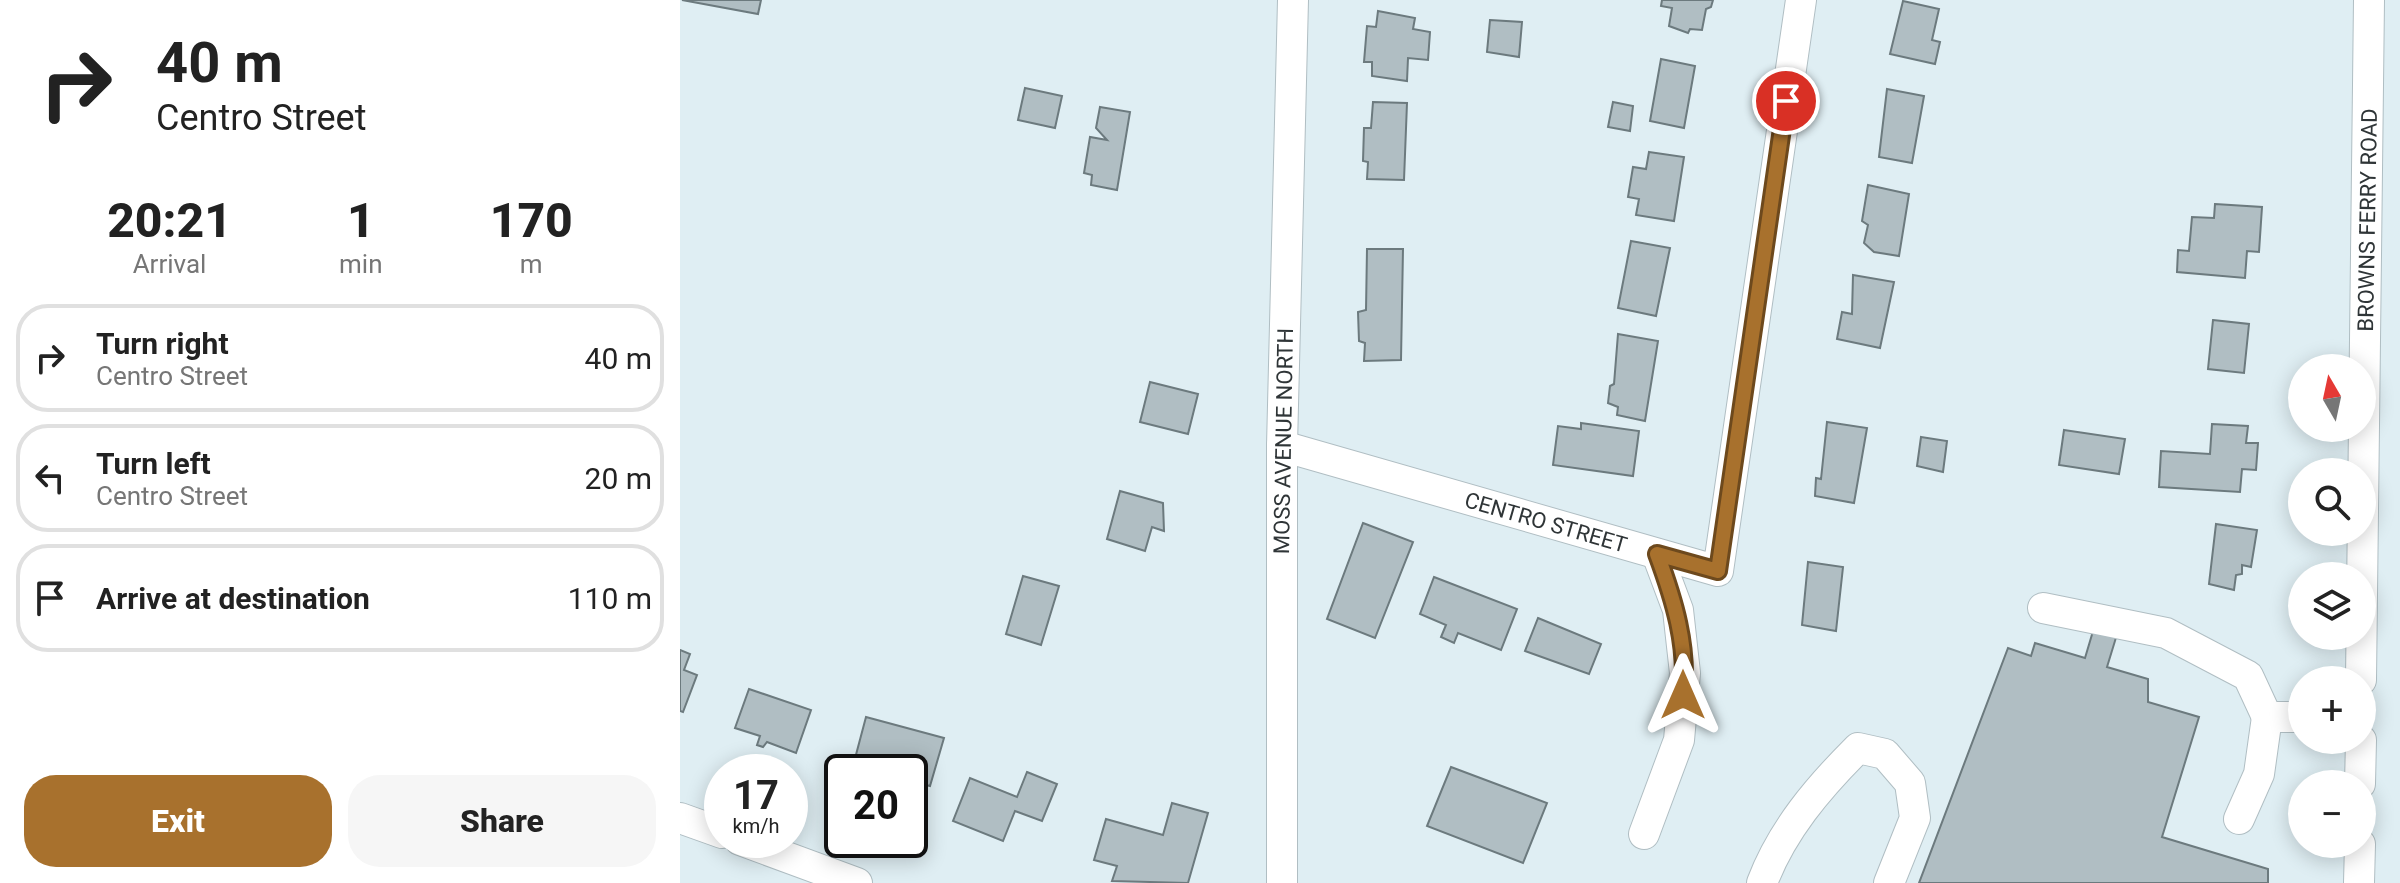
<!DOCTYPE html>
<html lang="en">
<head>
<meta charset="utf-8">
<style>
  :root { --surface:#fff; --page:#f6f6f6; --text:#222; --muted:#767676; --line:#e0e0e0; --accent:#a8712d }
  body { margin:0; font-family:Roboto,sans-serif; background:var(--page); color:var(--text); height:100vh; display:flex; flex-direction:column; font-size:30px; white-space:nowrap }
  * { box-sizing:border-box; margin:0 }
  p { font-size:26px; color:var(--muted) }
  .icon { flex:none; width:44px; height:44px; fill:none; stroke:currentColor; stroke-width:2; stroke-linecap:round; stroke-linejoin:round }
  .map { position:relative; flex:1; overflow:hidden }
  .side { display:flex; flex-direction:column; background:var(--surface); width:680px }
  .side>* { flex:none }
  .banner { background:#fff; color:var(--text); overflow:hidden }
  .needle { width:52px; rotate:351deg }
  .controls { position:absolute; left:1608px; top:354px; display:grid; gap:16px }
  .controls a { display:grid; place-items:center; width:88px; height:88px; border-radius:50%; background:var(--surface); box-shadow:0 4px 20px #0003; font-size:40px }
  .speed { position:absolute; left:24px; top:754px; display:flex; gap:16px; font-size:40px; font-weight:700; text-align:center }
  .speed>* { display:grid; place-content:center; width:104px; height:104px; border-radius:50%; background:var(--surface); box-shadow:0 4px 20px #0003; line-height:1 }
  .speed small { font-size:20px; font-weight:400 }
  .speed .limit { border:4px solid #111; border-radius:12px; background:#fff; color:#111 }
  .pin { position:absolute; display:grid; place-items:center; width:68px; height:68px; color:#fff; margin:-34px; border:4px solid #fff; border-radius:50%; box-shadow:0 2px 8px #0007 }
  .me { position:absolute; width:88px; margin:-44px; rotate:0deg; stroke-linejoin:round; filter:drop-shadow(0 0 6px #0008) }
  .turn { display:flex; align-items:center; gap:28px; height:168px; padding:0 24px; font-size:36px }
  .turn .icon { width:104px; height:104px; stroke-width:2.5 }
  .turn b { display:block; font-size:56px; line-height:68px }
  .eta { display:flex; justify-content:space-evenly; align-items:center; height:136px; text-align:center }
  .eta b { font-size:48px; font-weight:800; line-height:56px }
  .cta { display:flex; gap:16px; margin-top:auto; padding:16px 24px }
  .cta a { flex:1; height:92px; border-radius:32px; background:var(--accent); color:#fff; font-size:32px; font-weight:800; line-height:92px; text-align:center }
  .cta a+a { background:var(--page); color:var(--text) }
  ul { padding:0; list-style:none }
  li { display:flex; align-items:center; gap:24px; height:108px; margin:0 16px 12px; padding:0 8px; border:4px solid var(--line); border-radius:32px }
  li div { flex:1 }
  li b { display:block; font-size:30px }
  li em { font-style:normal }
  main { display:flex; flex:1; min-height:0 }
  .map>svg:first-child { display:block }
  .building { fill:#b0bec3; stroke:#6c7a7e; stroke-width:2 }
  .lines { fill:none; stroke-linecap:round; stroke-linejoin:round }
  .minor-casing { stroke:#b0bec3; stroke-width:32 }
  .minor { stroke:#fff; stroke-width:30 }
  .route-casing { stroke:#6d491d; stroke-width:20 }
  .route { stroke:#a8712d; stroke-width:14 }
  .labels { text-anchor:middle; stroke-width:7; stroke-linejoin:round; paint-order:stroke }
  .street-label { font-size:22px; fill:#2f3537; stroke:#fff }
</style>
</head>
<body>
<main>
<section class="side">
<div class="banner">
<div class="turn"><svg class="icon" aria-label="right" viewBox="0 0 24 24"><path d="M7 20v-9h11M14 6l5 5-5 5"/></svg><div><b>40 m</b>Centro Street</div></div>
</div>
<div class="eta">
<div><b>20:21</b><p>Arrival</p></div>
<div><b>1</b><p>min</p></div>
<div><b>170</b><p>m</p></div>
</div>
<ul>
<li><svg class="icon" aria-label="right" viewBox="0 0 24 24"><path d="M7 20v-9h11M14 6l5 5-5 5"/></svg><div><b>Turn right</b><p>Centro Street</p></div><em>40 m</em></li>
<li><svg class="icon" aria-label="left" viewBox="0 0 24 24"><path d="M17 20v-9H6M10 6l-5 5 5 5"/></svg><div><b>Turn left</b><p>Centro Street</p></div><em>20 m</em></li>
<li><svg class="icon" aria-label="arrive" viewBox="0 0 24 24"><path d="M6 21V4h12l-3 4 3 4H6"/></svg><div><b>Arrive at destination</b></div><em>110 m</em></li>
</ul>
<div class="cta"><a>Exit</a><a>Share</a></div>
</section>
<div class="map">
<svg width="1720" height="883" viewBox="0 0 1720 883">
  <rect width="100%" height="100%" fill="#dfeef3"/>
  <g class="building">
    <polygon points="2,0 81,0 78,14"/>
    <polygon points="982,0 1033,0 1031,7 1026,9 1022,30 1010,29 1008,33 989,26 992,8 981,6"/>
    <polygon points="1223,1 1259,9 1252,40 1260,42 1255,64 1210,54"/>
    <polygon points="698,11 735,18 733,29 750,32 748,60 728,58 727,81 692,76 692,62 684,62 687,26 696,27"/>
    <polygon points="810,20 842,22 839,57 807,52"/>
    <polygon points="981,59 1015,66 1004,128 970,121"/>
    <polygon points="345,88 382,96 375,128 338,120"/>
    <polygon points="1207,89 1244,96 1232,163 1199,157"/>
    <polygon points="693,102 727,103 724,180 687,179 688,162 683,161 684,128 691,128"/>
    <polygon points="933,102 953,106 950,131 928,127"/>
    <polygon points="420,107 450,112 437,190 411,185 412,175 404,173 410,137 427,140 416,128"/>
    <polygon points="969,152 1004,157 994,221 956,215 959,199 948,197 953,167 966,169"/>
    <polygon points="1188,185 1229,194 1219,256 1194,252 1184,243 1188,225 1182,221"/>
    <polygon points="1535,204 1582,207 1579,252 1567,251 1565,278 1497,272 1498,250 1509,251 1512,217 1534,218"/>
    <polygon points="951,241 990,248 976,316 938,308"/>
    <polygon points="687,249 723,249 721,360 684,361 685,343 679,341 678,312 686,310"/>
    <polygon points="1173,275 1214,282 1200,348 1157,339 1162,312 1172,314"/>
    <polygon points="1533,320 1569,324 1564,373 1528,369"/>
    <polygon points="938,334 978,341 965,421 937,415 938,407 928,403 930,386 934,384"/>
    <polygon points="470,382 518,394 508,434 460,422"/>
    <polygon points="1147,422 1187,428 1174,503 1135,496 1136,478 1141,479"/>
    <polygon points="901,423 959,431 953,476 873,465 878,426 901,429"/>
    <polygon points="1532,424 1568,426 1566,443 1578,443 1576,470 1562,469 1560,492 1479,487 1481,451 1530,454"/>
    <polygon points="1384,430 1445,439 1439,474 1379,465"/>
    <polygon points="1241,437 1267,441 1263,472 1237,466"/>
    <polygon points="440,491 483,503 484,531 472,527 465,551 427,539"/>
    <polygon points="683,523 733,542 695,638 647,619"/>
    <polygon points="1536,524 1577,530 1571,567 1562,565 1562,574 1556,575 1554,590 1529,584"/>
    <polygon points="1128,562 1163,567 1156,631 1122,625"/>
    <polygon points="343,576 379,586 361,645 326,634"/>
    <polygon points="754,577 837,609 821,650 778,633 774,643 761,637 766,625 740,614"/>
    <polygon points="1419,611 1442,618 1427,667 1468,679 1468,702 1519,717 1482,837 1588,869 1588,883 1239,883 1328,648 1351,656 1355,643 1405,658"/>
    <polygon points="858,618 921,644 909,674 845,651"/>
    <polygon points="0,650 10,654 4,670 17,675 3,712 0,711"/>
    <polygon points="69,689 131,710 116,753 87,742 83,747 77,745 80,736 55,728"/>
    <polygon points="186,717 264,738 250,786 230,781 230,772 196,772 173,766"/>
    <polygon points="771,767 867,803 843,863 747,826"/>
    <polygon points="347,772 377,784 362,821 335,811 323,841 273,821 290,778 337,797"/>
    <polygon points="492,803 528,813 508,883 432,881 437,866 414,860 426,819 483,835"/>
  </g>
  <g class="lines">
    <defs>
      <g id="minor">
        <polyline points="602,446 1038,571 1121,0"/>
        <polyline points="1363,608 1486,633 1568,676 1587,717 1622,717"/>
        <polyline points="1681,680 1689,0"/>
        <polyline points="1680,784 1681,740"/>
        <polyline points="0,818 42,833"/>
        <polyline points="1559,819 1579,774 1587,717"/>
        <polyline points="964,834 999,740 1005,673 998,610 977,554"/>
        <polyline points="60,840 177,883"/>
        <polyline points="602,883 602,446 613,0"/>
        <path d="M1082,883C1102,830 1138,788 1178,748L1205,754L1230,783L1235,818L1209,883"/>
        <polyline points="1679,883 1680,844"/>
      </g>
    </defs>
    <use href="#minor" class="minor-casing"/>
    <use href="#minor" class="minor"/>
  </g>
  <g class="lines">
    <defs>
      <path id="route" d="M1003,695C1008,645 994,600 977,554L1038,571L1106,101"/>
    </defs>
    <use href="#route" class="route-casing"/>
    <use href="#route" class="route"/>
  </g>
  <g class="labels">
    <g class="street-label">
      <text transform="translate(1687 220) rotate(-89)" y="8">BROWNS FERRY ROAD</text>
      <text transform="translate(603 441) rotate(-89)" y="8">MOSS AVENUE NORTH</text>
      <text transform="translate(866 522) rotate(16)" y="8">CENTRO STREET</text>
    </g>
  </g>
</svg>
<div class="controls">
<a><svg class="needle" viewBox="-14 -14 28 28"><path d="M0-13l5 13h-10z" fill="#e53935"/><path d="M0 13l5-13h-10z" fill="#767676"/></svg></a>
<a><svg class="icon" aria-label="search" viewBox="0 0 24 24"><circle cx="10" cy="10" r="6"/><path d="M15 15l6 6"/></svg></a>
<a><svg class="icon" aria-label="layers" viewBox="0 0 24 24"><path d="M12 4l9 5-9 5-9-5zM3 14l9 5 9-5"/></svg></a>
<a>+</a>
<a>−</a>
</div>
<div class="speed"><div>17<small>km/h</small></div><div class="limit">20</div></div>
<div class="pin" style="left:1106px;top:101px;background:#d93025"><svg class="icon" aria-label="arrive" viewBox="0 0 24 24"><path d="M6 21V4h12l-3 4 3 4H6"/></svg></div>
<svg class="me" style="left:1003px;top:695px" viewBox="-20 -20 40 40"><path d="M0-17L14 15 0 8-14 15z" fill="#a8712d" stroke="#fff" stroke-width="4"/></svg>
</div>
</main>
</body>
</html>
